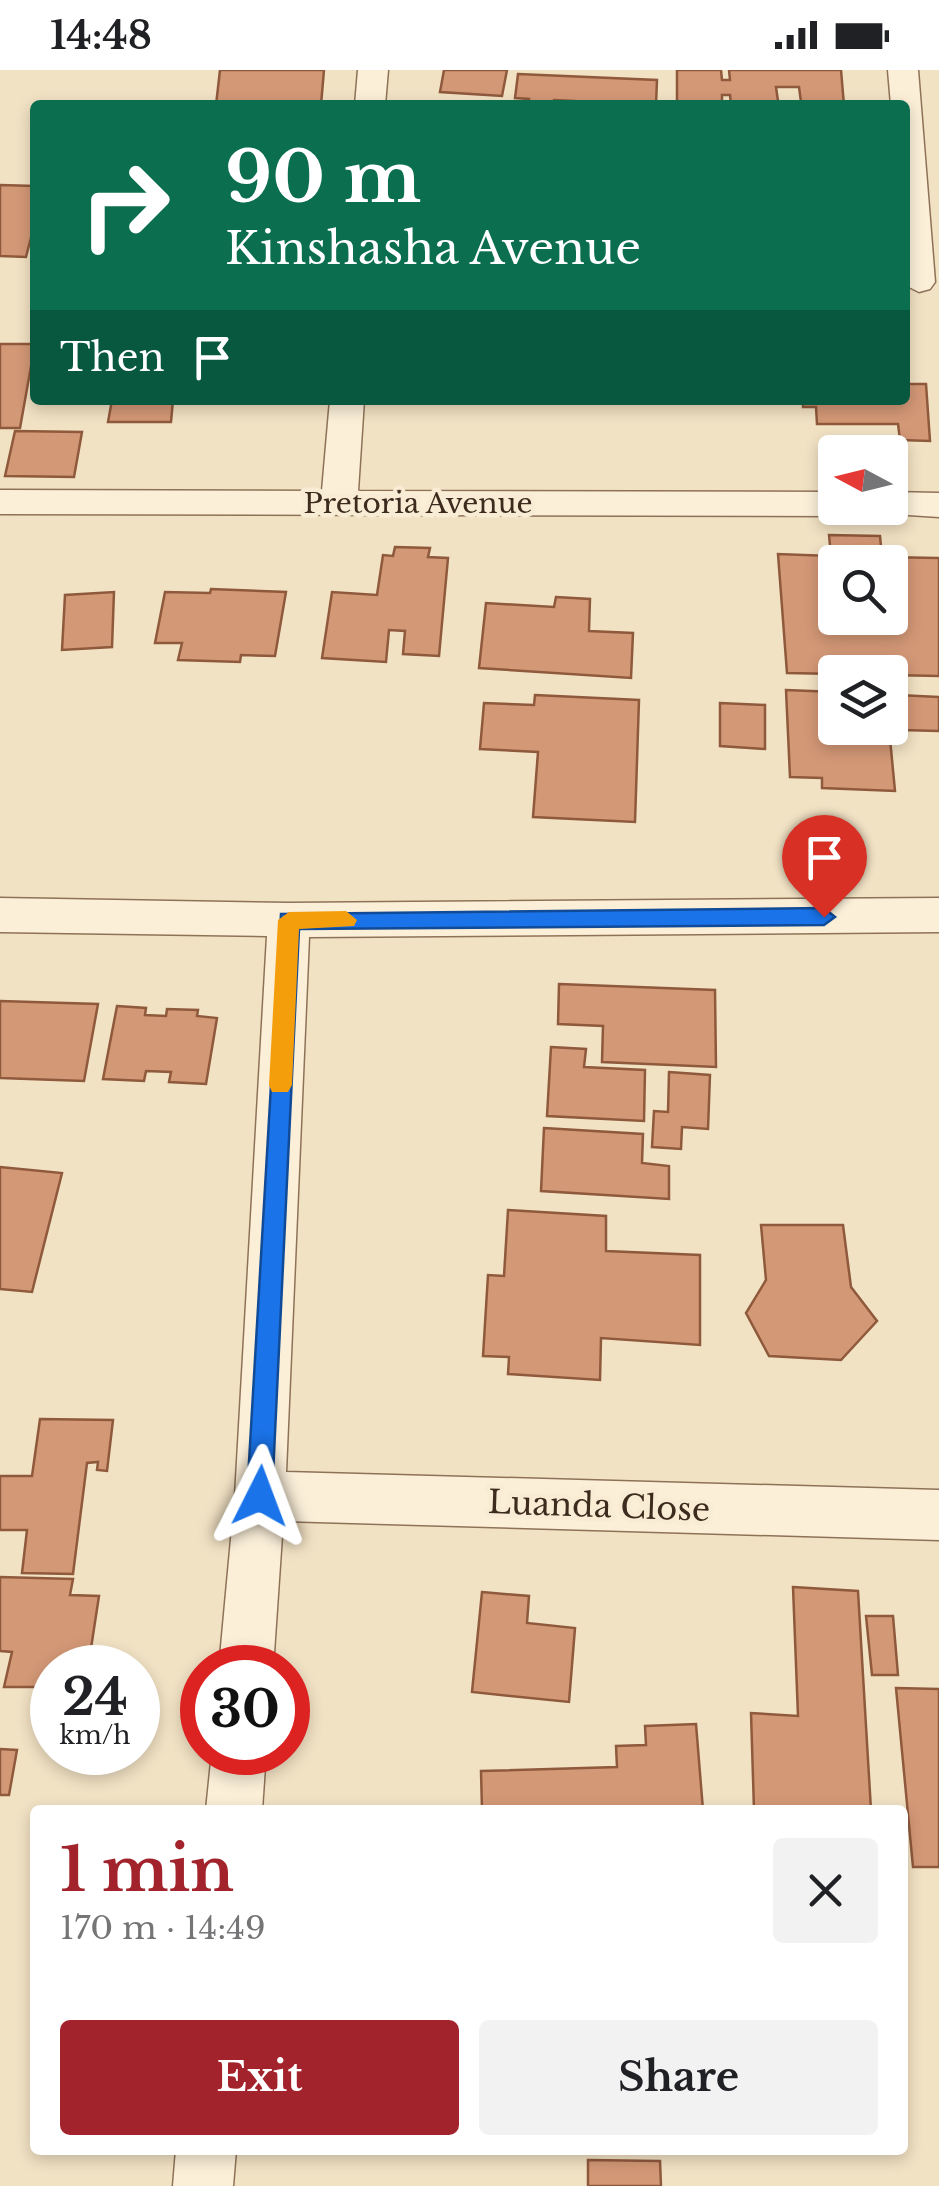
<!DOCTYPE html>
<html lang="en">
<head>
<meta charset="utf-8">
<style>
  :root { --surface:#fff; --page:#f2f2f2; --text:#202124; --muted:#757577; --accent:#a2232b }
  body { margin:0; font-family:"Libre Baskerville",serif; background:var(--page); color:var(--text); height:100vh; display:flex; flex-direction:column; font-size:38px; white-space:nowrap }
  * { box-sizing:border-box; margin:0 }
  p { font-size:32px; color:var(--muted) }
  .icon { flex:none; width:55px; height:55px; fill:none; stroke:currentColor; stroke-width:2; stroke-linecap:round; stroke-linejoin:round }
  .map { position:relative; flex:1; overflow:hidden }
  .drawer { position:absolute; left:30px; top:1735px; width:878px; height:350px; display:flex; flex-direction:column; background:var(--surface); border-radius:10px; box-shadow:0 5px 15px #0003 }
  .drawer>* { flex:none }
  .top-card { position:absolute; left:30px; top:30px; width:880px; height:305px; border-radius:10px; box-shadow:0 5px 15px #0003; background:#0b6e4f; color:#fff; overflow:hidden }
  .needle { width:65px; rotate:277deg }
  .tools { position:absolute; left:818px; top:365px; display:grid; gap:20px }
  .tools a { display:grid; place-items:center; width:90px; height:90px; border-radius:10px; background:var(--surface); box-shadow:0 5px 15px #0003; font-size:50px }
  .speed { position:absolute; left:30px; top:1575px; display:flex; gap:20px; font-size:50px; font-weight:700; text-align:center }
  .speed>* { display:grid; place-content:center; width:130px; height:130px; border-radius:50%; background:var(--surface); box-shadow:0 5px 15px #0003; line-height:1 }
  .speed small { font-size:25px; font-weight:400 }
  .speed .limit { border:15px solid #d22; background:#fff; color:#111 }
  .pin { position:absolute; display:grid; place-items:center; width:85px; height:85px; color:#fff; margin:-102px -42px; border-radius:50% 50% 50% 0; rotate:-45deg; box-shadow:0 0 10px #0007 }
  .pin .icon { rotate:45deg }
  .me { position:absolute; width:110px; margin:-55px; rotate:3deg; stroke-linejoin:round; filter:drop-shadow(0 0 8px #0008) }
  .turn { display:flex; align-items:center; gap:35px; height:210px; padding:0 30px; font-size:45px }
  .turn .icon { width:130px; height:130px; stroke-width:2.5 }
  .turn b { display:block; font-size:70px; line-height:85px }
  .then { display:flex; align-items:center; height:95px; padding:0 30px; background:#0003; gap:20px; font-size:38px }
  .round { display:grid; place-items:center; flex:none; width:105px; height:105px; border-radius:10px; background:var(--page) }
  .headline { display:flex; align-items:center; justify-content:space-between; height:170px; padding:0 30px }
  h1 { font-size:60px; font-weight:700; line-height:75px; color:var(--accent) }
  .action { display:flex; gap:20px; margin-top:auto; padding:20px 30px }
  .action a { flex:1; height:115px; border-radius:10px; background:var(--accent); color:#fff; font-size:40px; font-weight:700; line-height:115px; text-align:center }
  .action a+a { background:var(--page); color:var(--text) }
  .status { display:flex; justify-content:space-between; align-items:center; height:70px; padding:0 50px; background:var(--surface); direction:ltr }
  .status svg { height:28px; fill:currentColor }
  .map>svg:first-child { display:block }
  .building { fill:#d39876; stroke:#8f593c; stroke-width:2.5; fill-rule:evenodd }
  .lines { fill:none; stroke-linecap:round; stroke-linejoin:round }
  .minor-casing { stroke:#8e7258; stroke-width:3 }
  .minor { fill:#fbefd8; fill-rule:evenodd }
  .route { fill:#1a73e8; stroke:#114b97; stroke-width:2.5 }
  .slow { fill:#f59e0b }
  .labels { text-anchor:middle; stroke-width:9; stroke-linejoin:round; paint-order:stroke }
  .far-street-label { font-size:28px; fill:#3d2b1e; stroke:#f8ecd4 }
  .street-label { font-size:32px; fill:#3d2b1e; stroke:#f8ecd4 }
</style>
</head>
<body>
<div class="status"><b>14:48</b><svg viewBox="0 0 49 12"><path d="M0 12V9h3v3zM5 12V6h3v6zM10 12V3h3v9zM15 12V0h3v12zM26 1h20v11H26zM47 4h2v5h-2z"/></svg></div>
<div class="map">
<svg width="939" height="2116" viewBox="0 0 939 2116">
  <rect width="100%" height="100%" fill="#f2e2c4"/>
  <g class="building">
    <polygon points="220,0 324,0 321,35 216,35"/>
    <polygon points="444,0 507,0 502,26 440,22"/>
    <path d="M677,0H721L722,10H730L729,0H841L844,35H731L730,25H722V35H677ZM776,17H799L801,32L778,31Z"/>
    <polygon points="518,4 657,10 656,35 573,35 574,31 554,30 553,35 528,35 529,29 515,28"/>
    <polygon points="0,115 35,116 35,152 26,187 0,186"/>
    <polygon points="0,274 35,274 20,358 0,358"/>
    <polygon points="905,314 926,314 930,371 900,370 898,354 817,354 816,337 803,337 803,330 905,330"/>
    <polygon points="112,330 173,330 171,352 108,352"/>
    <polygon points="15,361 82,362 74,407 5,406"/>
    <path d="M829,465L880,466L882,487L939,488V606L787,603L778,484L831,486ZM835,492H890V548H835Z"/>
    <polygon points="395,477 430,478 428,487 448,488 439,586 403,584 405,561 389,560 386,592 322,588 332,522 377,525 383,485 393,486"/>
    <polygon points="211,519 286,522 275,586 241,585 240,592 178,590 182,573 155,573 165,522 210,523"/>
    <polygon points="114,522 112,577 62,580 65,525"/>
    <polygon points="556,527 590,529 589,561 633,563 631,608 479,598 486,533 554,537"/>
    <polygon points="786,620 835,622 835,658 889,658 895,721 822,718 822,708 790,707"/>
    <polygon points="535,625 639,630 635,752 533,747 538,682 480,679 484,633 534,635"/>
    <polygon points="898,625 939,627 939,661 901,660"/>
    <polygon points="720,633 765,635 765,679 720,676"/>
    <polygon points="559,914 715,920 716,997 602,992 603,956 558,954"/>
    <polygon points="0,931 98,934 84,1011 0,1008"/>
    <polygon points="117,936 146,938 145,945 166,946 167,939 198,940 197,946 217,948 206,1014 169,1012 171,1002 146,1001 144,1011 103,1009"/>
    <polygon points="551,977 586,979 584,997 645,1000 644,1051 547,1046"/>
    <polygon points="669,1002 710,1005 708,1059 682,1057 681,1079 652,1077 654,1041 668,1042"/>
    <polygon points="544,1058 643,1064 642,1093 669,1096 669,1129 541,1121"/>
    <polygon points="0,1097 62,1103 32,1222 0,1219"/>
    <polygon points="508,1140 606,1146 606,1181 700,1185 700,1275 601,1268 600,1310 508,1304 509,1287 483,1286 488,1205 504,1206"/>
    <polygon points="761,1155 843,1155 851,1217 877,1251 841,1290 769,1286 746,1243 766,1210"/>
    <polygon points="40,1349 113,1350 107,1401 97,1400 98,1392 87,1393 73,1504 22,1503 27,1460 0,1460 0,1406 32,1406"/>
    <polygon points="0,1507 73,1509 70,1525 99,1526 88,1598 52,1598 52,1617 4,1617 12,1582 0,1581"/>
    <polygon points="793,1517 858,1521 871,1740 754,1740 751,1643 798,1646"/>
    <polygon points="482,1522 529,1526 527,1553 575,1558 569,1632 472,1622"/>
    <polygon points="866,1546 893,1546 898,1605 872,1605"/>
    <polygon points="896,1618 939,1619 939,1797 913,1797"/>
    <polygon points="696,1654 703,1740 482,1740 481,1701 617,1697 616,1676 646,1675 645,1656"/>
    <polygon points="0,1679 17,1680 9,1725 0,1725"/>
    <polygon points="588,2090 660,2091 661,2116 588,2116"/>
  </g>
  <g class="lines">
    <defs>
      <g id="minor">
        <polygon points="358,0 388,0 385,35 355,35"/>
        <polygon points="888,0 918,0 935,212 930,219 919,222 905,215 905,35 891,35"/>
        <polygon points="330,330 364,330 358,421 835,422 835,438 851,438 835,446 0,444 0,420 322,421"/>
        <polygon points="890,422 939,423 939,447 877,443 874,438 890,438"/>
        <polygon points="0,828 289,833 939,828 939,862 309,867 286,1402 939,1420 939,1470 283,1451 273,1598 219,1598 235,1426 267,866 0,862"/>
        <polygon points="212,1682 266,1682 262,1740 206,1740"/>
        <polygon points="176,2080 236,2080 233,2116 173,2116"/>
      </g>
    </defs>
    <use href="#minor" class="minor-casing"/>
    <use href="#minor" class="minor"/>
  </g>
  <polygon class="route" points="824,838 835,847 824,855 299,859 272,1426 269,1435 260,1438 250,1435 247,1426 281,844"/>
  <polygon class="slow" points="346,841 357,850 354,856 299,859 292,1015 288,1022 272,1022 269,1015 278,850 289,842"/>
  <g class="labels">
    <g class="far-street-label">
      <text x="418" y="443">Pretoria Avenue</text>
    </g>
    <g class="street-label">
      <text transform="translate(599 1436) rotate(2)" y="11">Luanda Close</text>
    </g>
  </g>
</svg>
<div class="tools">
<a><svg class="needle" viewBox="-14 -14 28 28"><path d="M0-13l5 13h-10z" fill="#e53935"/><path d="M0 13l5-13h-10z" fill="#757577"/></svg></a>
<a><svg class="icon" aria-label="search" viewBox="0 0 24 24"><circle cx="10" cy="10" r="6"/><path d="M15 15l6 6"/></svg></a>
<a><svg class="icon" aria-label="layers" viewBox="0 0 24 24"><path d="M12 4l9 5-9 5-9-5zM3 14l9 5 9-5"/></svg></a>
</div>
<div class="speed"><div>24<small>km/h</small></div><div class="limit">30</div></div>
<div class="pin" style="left:824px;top:847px;background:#d93025"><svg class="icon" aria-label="arrive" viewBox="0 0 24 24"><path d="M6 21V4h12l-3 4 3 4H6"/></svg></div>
<svg class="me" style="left:260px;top:1426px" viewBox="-20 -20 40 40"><path d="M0-17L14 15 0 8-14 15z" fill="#1a73e8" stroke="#fff" stroke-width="4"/></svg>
<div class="top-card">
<div class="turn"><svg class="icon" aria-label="right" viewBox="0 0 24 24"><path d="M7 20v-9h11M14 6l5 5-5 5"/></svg><div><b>90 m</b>Kinshasha Avenue</div></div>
<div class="then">Then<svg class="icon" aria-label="arrive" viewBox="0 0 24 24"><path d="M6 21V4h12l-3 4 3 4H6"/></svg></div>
</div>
<section class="drawer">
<div class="headline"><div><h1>1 min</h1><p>170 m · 14:49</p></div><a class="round"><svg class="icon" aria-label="close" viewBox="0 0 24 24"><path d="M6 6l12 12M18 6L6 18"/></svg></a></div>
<div class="action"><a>Exit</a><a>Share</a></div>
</section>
</div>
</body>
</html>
